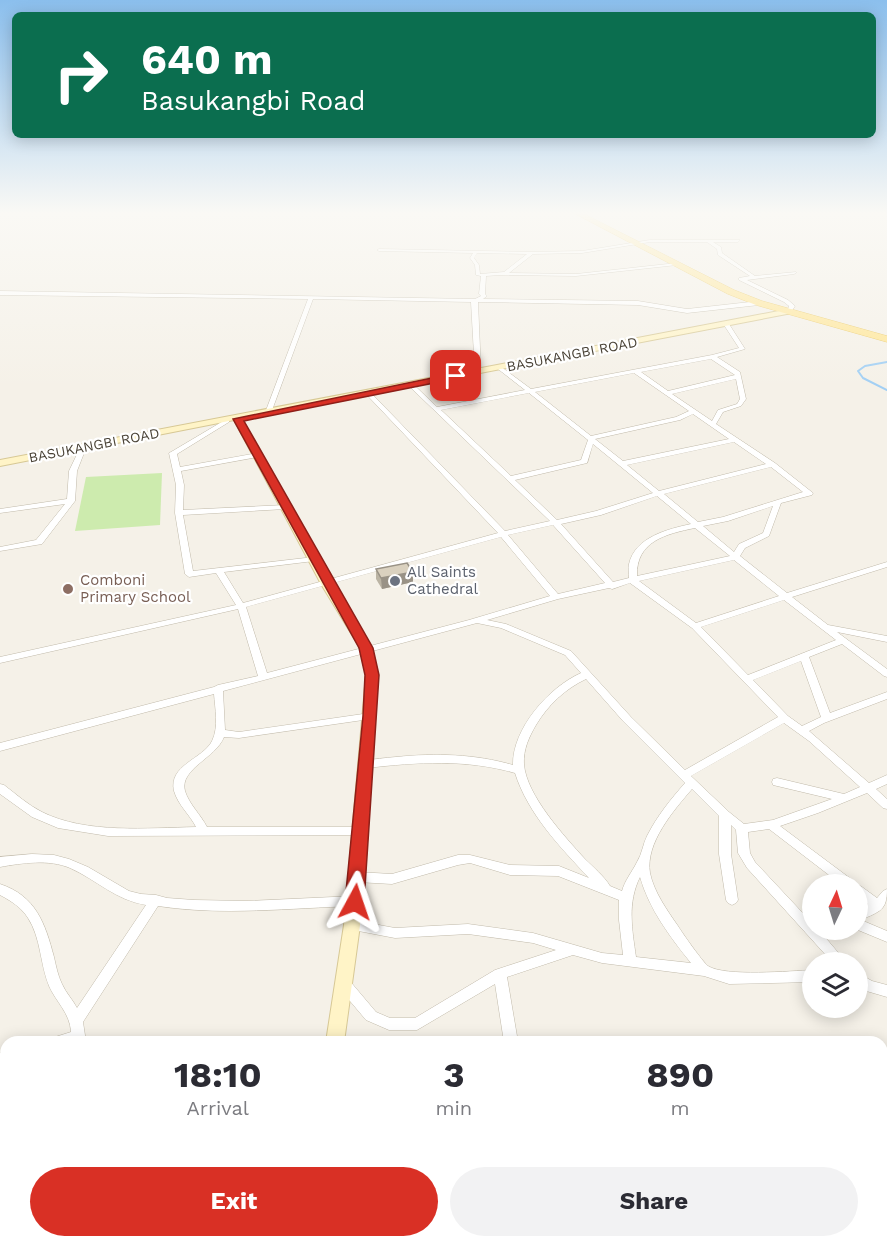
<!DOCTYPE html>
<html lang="en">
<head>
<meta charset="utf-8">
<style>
  :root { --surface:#fff; --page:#f2f2f3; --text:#2b2b33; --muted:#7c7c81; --accent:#d93025 }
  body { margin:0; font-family:"Work Sans",sans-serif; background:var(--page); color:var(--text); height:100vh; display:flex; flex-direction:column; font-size:22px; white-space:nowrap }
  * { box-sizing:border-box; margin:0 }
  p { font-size:20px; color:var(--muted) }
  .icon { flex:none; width:33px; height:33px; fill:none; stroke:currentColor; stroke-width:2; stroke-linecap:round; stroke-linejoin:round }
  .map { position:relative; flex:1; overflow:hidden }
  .panel { position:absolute; left:0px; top:1036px; width:888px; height:212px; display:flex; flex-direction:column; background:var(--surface); border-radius:18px 18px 0 0; box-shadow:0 3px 15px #0003 }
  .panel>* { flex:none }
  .guide { position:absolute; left:12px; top:12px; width:864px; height:126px; border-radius:9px; box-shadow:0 3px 15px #0003; background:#0b6e4f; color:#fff; overflow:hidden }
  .needle { width:39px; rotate:4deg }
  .tools { position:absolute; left:802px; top:874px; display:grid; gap:12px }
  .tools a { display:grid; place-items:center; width:66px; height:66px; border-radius:50%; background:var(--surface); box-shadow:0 3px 15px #0003; font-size:30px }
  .pin { position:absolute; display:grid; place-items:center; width:51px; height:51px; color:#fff; margin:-26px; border-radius:12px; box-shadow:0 3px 9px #0006 }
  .me { position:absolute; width:66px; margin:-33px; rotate:5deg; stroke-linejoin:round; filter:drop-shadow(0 0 4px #0008) }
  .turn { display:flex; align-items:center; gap:21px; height:126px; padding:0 30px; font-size:27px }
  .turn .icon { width:78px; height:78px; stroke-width:2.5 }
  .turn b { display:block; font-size:42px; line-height:51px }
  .eta { display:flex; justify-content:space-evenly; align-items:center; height:102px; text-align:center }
  .eta b { font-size:36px; font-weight:700; line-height:42px }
  .primary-button { display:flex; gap:12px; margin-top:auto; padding:12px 30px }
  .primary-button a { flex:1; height:69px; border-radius:36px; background:var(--accent); color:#fff; font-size:24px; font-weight:700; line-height:69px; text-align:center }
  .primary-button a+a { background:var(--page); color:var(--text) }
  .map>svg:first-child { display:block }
  .green { fill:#cdebae }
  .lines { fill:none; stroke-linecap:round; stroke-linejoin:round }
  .stream { stroke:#a1cff4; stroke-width:2 }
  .street-casing { stroke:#c1baaa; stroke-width:1 }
  .secondary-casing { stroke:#d7c895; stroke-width:2 }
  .primary-casing { stroke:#eac760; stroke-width:1 }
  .street { fill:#fff; fill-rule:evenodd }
  .secondary { fill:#fff4c7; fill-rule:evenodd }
  .primary { fill:#ffe696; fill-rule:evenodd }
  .wall { fill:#bbb4a4 }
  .shaded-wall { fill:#999286 }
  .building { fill:#dad1bf; stroke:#999286; stroke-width:1.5 }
  .route { fill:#d93025; stroke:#8d1f18; stroke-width:1.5 }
  .worship-dot { fill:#6b7280; stroke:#fff; stroke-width:2 }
  .education-dot { fill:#8d6e63; stroke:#fff; stroke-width:2 }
  .labels { text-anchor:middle; stroke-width:4.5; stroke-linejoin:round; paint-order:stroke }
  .far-street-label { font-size:14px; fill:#494236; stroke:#fff }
  .worship-label { font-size:15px; fill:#5b616d; stroke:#fff; text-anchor:start }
  .education-label { font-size:15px; fill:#785e54; stroke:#fff; text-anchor:start }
</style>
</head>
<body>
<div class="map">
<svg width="887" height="1247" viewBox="0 0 887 1247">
  <rect width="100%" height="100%" fill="#f5f1e8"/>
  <polygon class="green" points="162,473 160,525 75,531 86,477"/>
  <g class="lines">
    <polyline class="stream" points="887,362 865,366 858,371 863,378 887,390"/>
    <defs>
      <g id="street">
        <path d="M650,240H740L738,242H713L721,247L722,253L755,276L796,272V273L794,274L747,280L788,300L795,306L791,312H787L789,306L784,302L739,280V278L750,276L718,255L717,249L707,242H650L582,253L533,254L509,273L576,274L677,263L679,264L677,265L576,276L500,275L486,276L485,294L487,296L483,299L638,301L687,309L759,301L762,303L759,305L687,313L638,305L478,302L481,372L478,374L475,372L471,302L313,299L271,413L268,415L265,413L308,299L0,295V291L475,299L481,296L479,294L481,276L476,275L475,265L470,258L473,253L379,251L377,250L379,249L531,252L582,251ZM477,253L527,254L504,272L480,274L479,265L474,258Z"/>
        <path d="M725,324H729L745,349L717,357L740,372L746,399L741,406L723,412L716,424L775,463L813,493L812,495L781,503L769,536L745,548L740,556L787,593L887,562V567L792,597L828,625L887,636V642L837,632L887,669V677L884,676L842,644L809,657L830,713L887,692V699L824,723L809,731L869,783L887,775V784L876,789L887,799V809L883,808L867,793L818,813L780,826L855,882L857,885H842L769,829L748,832L750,853L755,862L813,924V930H819L847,963H833L747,868L738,853L736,830L731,825V854L738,900L736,903L732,905L728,903L726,900L719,854V816L692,789C674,810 645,843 650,873C654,892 667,910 678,926C683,934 702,961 708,966C725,977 791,971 813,970V982L729,984L704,976L602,963L573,955L507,977L518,1042H504L495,984L417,1030H389L366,1020L339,988L337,984L339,980L344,978L349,980L376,1012L390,1018H415L495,970L556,950L533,943L468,934L395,938L348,929L346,925L348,921L352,920L395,928L468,924L533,933L602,953L623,955L619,920V900L558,876L510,875L470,863L458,865L392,884L357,882L353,880L351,877L353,874L357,872L392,874L458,855H470L510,865L559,866L589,878C560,847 528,814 515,773C466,759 418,762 367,768L363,767L362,764L363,761C374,759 385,758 396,757C436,753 475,754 513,765C512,729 549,687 581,673L565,655L501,628L477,623L223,691L225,730L239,732L370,713L374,714L375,716L374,718L370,719L239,738L224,737C216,758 179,769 185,791C189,804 201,815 207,827H361L365,828L367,831L365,834L361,835L108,836L58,828L32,817L0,794V784L4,785C16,794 28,805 42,812C86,834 147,828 196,827C190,815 178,805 174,791C168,765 203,759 212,741C219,727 215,708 214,694L0,751V743L214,687L218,685L258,676L238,609L0,663V657L236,605L216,573L189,577L185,574L175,513L176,485L169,453L171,452L225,420H229V422L177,454L180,467L258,453L262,455L258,457L181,471L184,485L183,510L285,505L289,507L285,509L183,515L193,571L314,557L318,559L314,561L224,572L243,603L498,533L366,394V392H370L505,531L550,521L409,386V384H413L437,407L525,390L498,369L497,368L500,366L531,389L712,355L739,348L724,325ZM711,359L735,375L668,391L641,372ZM634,373L689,411L676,417L591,436L535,392ZM736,379L740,399L737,404L718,410L712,421L672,394ZM529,393L588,440L581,460L511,476L441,410ZM693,414L729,439L623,461L595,439L680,420ZM734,442L766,464L659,491L627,465ZM593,444L653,493L596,511L557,520L515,480L587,463ZM771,467L803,492L723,517L698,522L664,494ZM657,496L691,524C668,529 635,537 629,564C628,568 629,574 629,578L613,582L561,524L601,515ZM773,506L763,533L739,544L734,552L703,526L728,521ZM553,525L605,583L558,594L508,535ZM695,528L730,556L637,576C636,541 666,534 695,528ZM501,537L550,596L469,620L267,673L246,607ZM734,560L779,596L696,623L639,581ZM630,583L692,628L778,717L685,770L631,717L571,651L506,624L487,620L558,599L609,588L612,589ZM784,600L836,640L748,675L701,627ZM801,661L821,717L802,726L788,716L753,680ZM586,679L623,721L685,783C671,799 657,816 647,836C643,844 642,854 637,862C632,872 625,880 622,891L610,886C604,876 594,868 585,859C565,837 526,795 524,764C523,750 529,737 536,725C548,705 565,689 586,679ZM784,723L809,741L860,787L844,794L777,778L773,779L772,782L773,785L832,799L773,820L744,824L729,812L691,776ZM640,877C649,909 670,937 691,963L636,957C632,929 627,903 640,877Z"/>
        <polygon points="83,446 86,448 77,471 75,501 42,544 0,551 0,547 36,540 65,504 0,513 0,509 67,499 69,471 80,448"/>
        <path d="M32,854L54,855L69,859L88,867L129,891L141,894L156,895L167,898L194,900L247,901L355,896L359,898L361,901L359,904L355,906C290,908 223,916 158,906L83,1022L86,1042H50L52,1038L71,1032C70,1013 56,1002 49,986C40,964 41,938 28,918C21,907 11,901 0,895V884C36,896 45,923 54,957C56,966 58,976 62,984C66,993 73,1000 77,1008L146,905C115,900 97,880 70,868C49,859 22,863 0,867V857Z"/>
        <path d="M858,885L862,887L877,898L883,891L887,889C887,911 880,911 861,920L887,931V942L858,930V910L868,904L858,897Z"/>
        <polygon points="858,973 872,981 887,985 887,997 863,990 858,986"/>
        <polygon points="6,1051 6,1063 0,1065 0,1053"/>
        <polygon points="398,1242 426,1242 428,1247 400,1247"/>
        <rect x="520" y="1242" width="16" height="5"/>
        <polygon points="802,1242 820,1242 818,1247 800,1247"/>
      </g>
      <g id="secondary">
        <polygon points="789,309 792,309 792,313 242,419 333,584 372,648 378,675 360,925 344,1042 326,1042 344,925 366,675 360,648 321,584 234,420 0,466 0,460"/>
        <polygon points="292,1242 314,1242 313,1247 291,1247"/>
      </g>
      <polygon id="primary" points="572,212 580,212 734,290 762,301 887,336 887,342 756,305 728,294"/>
    </defs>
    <use href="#street" class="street-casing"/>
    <use href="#secondary" class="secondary-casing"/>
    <use href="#primary" class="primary-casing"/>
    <use href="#street" class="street"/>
    <use href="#secondary" class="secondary"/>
    <use href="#primary" class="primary"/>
  </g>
  <polygon class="wall" points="376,569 413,572 413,582 382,589 376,579"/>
  <polygon class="shaded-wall" points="413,572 413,582 382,589 381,578"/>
  <polygon class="building" points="407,563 413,572 381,578 376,569"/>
  <linearGradient id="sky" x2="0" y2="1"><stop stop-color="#8bbfed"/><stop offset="0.55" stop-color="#faf9f5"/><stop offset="1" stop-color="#faf9f5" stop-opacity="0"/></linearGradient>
  <rect width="887" height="387" fill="url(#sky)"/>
  <polygon class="route" points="456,373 461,376 459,378 244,421 373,648 379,675 364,902 361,907 355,909 348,907 345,902 363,716 365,675 359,648 233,419"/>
  <circle class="worship-dot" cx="395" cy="581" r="6"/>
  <circle class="education-dot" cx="68" cy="589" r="6"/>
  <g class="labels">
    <g class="far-street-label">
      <text transform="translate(572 354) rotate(-11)" y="5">BASUKANGBI ROAD</text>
      <text transform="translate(94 445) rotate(-11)" y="5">BASUKANGBI ROAD</text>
    </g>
    <g class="worship-label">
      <text x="407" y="577">All Saints<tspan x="407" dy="17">Cathedral</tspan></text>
    </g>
    <g class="education-label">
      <text x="80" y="585">Comboni<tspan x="80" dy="17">Primary School</tspan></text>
    </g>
  </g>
</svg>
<div class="tools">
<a><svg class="needle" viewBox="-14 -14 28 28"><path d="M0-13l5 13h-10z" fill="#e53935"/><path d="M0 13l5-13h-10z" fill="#7c7c81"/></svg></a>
<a><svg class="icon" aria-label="layers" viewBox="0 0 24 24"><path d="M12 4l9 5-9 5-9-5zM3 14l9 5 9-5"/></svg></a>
</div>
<div class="pin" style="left:456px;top:376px;background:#d93025"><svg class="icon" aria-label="arrive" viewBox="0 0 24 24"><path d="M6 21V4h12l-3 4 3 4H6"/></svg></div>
<svg class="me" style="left:355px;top:902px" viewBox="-20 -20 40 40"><path d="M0-17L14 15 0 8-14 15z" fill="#d93025" stroke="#fff" stroke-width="4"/></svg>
<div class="guide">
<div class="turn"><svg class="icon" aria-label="right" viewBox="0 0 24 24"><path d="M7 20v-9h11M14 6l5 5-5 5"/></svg><div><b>640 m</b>Basukangbi Road</div></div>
</div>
<section class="panel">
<div class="eta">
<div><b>18:10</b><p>Arrival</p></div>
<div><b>3</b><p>min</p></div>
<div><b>890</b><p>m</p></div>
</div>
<div class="primary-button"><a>Exit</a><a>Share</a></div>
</section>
</div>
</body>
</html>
